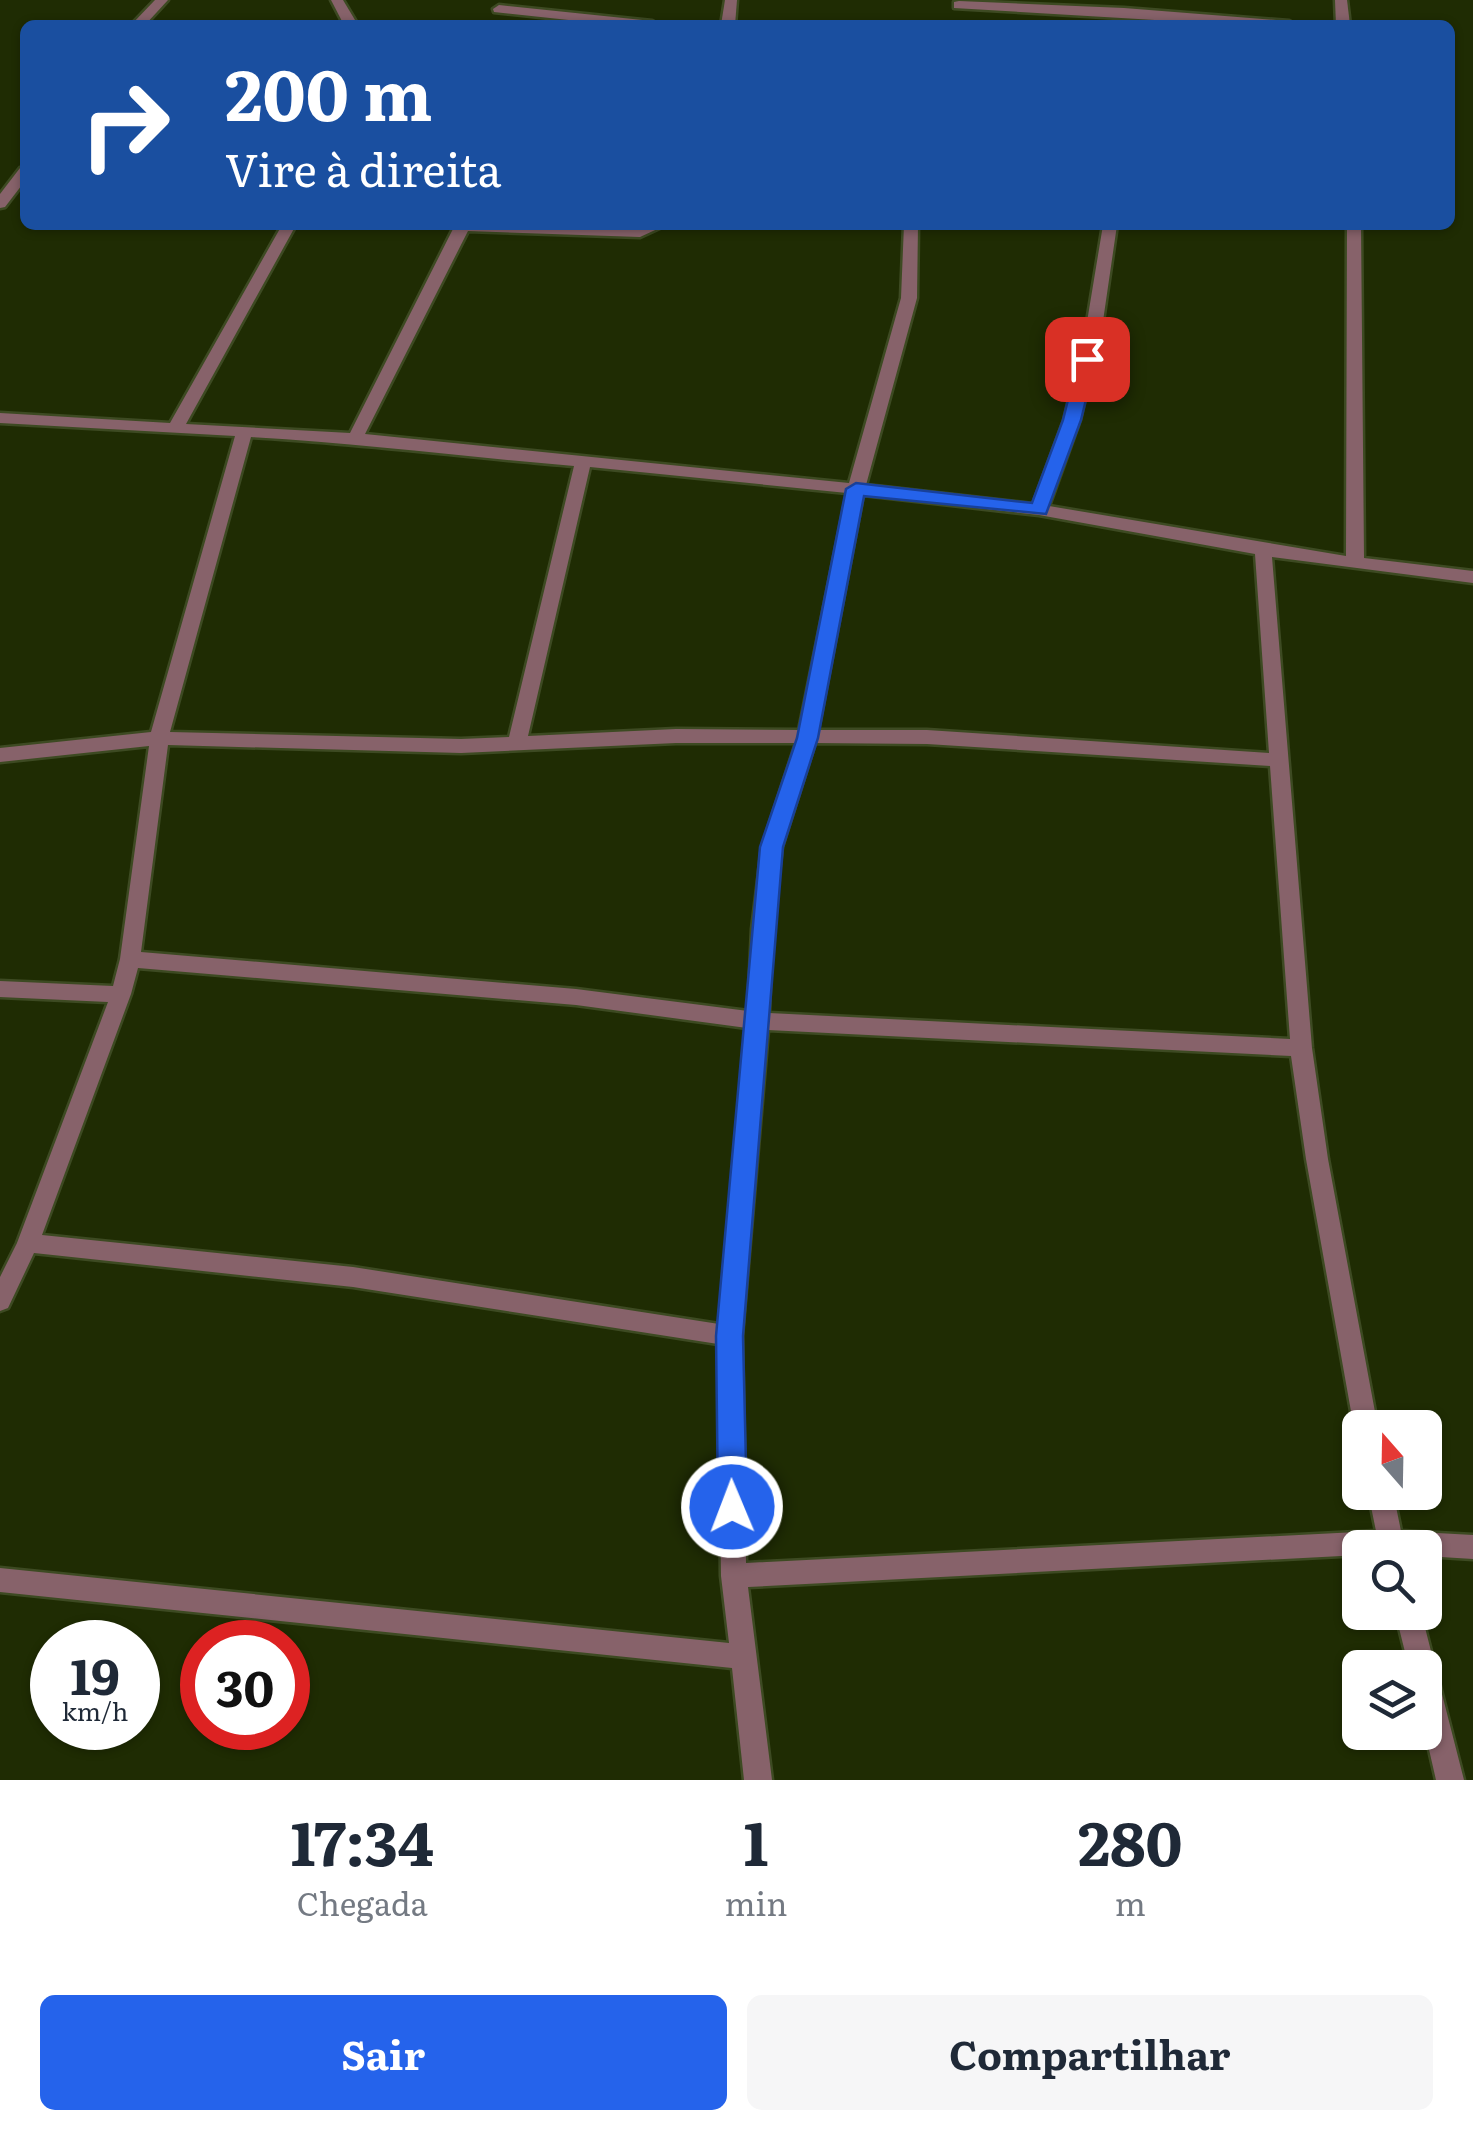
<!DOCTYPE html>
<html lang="pt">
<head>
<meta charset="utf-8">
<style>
  :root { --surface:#fff; --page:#f6f6f7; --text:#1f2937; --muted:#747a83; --accent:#2563eb }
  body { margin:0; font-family:Literata,serif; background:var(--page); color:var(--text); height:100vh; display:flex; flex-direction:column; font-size:38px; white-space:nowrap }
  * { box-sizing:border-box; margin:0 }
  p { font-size:32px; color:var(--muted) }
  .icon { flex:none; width:55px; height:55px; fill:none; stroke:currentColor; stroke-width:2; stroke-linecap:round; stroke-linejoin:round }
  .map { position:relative; height:1780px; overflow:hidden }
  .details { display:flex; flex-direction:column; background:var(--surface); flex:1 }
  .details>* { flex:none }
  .hud { position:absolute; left:20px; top:20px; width:1435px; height:210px; border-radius:15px; box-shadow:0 2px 8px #0004; background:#1a4fa0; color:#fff; overflow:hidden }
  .needle { width:65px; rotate:340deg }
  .fabs { position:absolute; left:1342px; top:1410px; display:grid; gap:20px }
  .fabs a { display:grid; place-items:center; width:100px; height:100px; border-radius:15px; background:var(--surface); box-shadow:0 2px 8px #0004; font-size:50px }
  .speed { position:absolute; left:30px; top:1620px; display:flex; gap:20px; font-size:50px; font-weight:700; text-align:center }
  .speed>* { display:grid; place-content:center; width:130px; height:130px; border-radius:50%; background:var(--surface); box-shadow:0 2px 8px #0004; line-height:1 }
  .speed small { font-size:25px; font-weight:400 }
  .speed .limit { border:15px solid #d22; background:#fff; color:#111 }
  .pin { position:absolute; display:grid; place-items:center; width:85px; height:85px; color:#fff; margin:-42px; border-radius:20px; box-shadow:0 5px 15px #0006 }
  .me { position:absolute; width:110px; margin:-55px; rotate:359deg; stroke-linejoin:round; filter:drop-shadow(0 0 8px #0008) }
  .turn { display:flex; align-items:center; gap:35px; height:210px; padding:0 40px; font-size:45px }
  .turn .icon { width:130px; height:130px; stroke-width:2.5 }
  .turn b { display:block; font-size:70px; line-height:85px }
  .eta { display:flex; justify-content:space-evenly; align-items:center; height:170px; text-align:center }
  .eta b { font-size:60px; font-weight:700; line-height:70px }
  .cta { display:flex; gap:20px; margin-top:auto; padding:20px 40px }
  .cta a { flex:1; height:115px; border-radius:15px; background:var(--accent); color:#fff; font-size:40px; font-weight:700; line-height:115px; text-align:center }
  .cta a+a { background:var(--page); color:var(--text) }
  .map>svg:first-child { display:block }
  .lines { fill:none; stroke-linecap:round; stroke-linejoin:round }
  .minor-casing { stroke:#3d4a22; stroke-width:5 }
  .minor { fill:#87626a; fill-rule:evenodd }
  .route { fill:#2563eb; stroke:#184099; stroke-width:2.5 }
</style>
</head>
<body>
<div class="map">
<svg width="1473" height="1780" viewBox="0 0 1473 1780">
  <rect width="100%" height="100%" fill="#1f2c03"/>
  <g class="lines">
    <defs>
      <g id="minor">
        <polygon points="155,0 168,0 145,25 131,25"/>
        <polygon points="331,0 343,0 358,25 344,25"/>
        <polygon points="725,0 737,0 735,25 721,25"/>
        <polygon points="1335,0 1347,0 1350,25 1336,25"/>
        <polygon points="959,1 1124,8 1289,21 1296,25 1239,25 954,8 954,2"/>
        <polygon points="499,5 652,21 659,25 615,25 494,12 493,9"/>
        <polygon points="25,167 25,181 5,207 0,208 0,194 20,168"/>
        <path d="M282,225H296L186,424L350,433L455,225L638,229L666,225L640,237L468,231L365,434L849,483L901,298L904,225H918L917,298L866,485L1033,504L1064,420L1086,328L1103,225H1117L1102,328L1080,420L1049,506L1346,556L1347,225H1361L1364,558L1473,571V583L1272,557L1312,1048L1328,1159L1378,1428H1360V1437L1354,1428L1306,1159L1291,1056L768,1030L742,1336L746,1563L1376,1531L1368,1492H1393L1401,1531L1473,1535V1559L1425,1556V1548H1360V1555L748,1587L772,1780H744L732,1668L0,1592V1568L729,1643L721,1576L718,1344L353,1287L34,1253L8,1308L0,1311V1277L17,1243L108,1002L0,997V981L113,986L120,959L149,746L0,762V748L151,732L235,436L0,423V413L170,423ZM251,437C359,443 466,457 574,466L509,737L461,739L170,732ZM590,467L847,493L799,730L676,729L528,736ZM863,495L1039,515L1255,554L1269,753L927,730H818ZM676,743H796L762,847L752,929L748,1011L576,989L141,952L168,745L461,753ZM815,743L927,744L1270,766L1290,1039L769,1013L772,929L782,847ZM138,968L576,1005L747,1028L719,1324L353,1267L42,1235L131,994Z"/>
        <polygon points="1395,1612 1421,1612 1464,1780 1436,1780 1425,1732 1425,1668 1409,1668"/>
      </g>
    </defs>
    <use href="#minor" class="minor-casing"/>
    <use href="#minor" class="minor"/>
  </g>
  <polygon class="route" points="1087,353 1096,359 1081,420 1046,514 864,496 818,738 783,847 743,1336 747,1507 743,1517 732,1520 722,1517 718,1507 716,1336 760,847 797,738 846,489 856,483 1032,503 1063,420 1078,359"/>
</svg>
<div class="fabs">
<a><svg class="needle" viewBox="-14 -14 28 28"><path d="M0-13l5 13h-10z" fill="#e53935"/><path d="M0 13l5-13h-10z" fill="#747a83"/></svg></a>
<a><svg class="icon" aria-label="search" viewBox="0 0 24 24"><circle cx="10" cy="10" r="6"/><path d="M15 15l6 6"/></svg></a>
<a><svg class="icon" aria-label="layers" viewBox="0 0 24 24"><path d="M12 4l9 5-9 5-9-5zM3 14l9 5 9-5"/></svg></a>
</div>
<div class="speed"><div>19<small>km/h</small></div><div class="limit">30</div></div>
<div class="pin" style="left:1087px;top:359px;background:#d93025"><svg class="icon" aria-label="arrive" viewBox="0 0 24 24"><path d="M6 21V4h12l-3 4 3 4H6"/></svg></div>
<svg class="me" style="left:732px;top:1507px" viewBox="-20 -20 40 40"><circle r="17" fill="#2563eb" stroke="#fff" stroke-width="3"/><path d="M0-11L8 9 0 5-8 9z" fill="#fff"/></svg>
<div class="hud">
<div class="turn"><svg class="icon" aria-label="right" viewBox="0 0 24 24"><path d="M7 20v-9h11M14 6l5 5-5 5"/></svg><div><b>200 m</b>Vire à direita</div></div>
</div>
</div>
<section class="details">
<div class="eta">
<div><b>17:34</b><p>Chegada</p></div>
<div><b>1</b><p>min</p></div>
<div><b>280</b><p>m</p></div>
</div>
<div class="cta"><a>Sair</a><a>Compartilhar</a></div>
</section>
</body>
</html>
